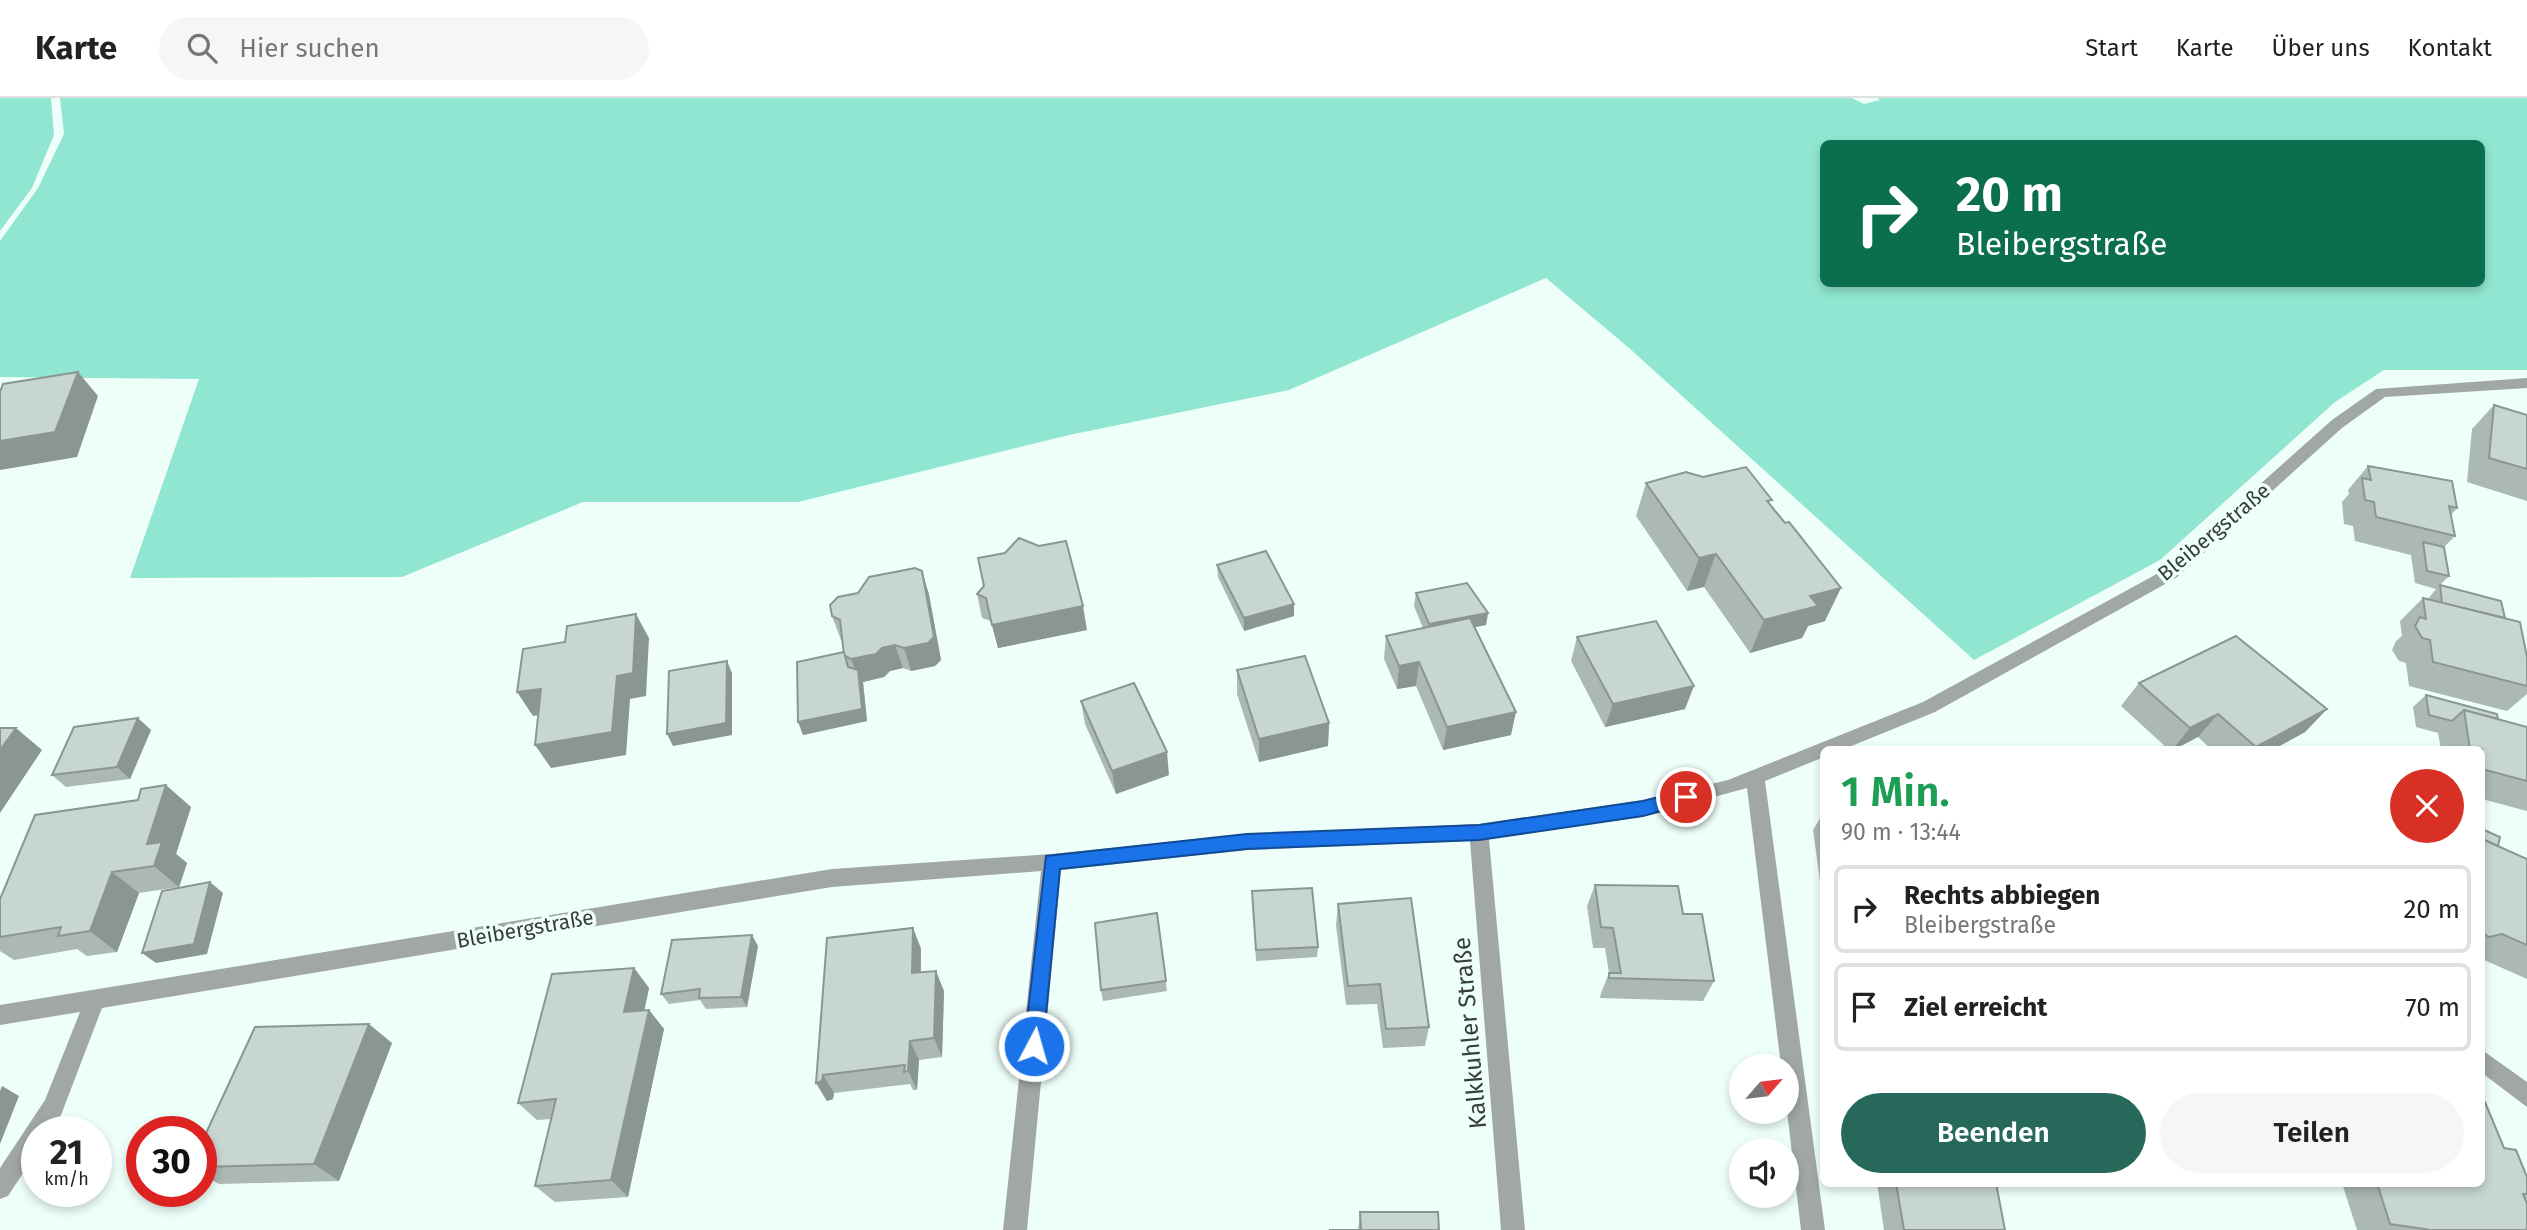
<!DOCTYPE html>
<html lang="de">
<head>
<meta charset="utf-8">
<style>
  :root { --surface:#fff; --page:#f6f6f6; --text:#222; --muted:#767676; --line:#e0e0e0; --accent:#26695b }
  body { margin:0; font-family:"Fira Sans",sans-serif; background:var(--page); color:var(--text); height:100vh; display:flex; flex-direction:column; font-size:26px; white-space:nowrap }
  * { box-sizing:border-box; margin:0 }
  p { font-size:23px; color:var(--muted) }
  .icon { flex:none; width:38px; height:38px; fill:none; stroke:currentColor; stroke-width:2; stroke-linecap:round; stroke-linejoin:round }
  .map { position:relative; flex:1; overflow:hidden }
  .sheet { position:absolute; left:1820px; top:648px; width:665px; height:441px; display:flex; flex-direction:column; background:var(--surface); border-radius:10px; box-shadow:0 4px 10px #0003 }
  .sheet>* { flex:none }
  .hud { position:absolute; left:1820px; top:42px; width:665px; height:147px; border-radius:10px; box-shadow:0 4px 10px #0003; background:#0b6e4f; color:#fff; overflow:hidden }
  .needle { width:46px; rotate:62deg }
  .buttons { position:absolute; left:1729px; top:956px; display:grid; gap:14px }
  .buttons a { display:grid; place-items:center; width:70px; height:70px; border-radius:50%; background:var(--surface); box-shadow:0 4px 10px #0003; font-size:35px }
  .speed { position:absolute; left:21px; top:1018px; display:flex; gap:14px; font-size:35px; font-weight:700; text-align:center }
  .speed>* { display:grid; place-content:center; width:91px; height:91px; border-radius:50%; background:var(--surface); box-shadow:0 4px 10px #0003; line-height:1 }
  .speed small { font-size:18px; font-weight:400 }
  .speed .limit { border:10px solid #d22; background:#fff; color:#111 }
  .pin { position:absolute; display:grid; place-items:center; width:60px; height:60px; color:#fff; margin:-30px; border:4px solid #fff; border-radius:50%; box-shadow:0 2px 7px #0007 }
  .me { position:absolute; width:77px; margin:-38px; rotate:6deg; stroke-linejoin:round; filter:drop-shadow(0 0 5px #0008) }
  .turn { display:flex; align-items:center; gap:24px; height:147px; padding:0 21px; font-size:32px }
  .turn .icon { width:91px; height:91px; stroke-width:2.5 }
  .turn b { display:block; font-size:49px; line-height:60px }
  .round { display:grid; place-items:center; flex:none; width:74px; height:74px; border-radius:37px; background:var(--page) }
  .summary { display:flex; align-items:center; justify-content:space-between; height:119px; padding:0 21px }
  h1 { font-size:42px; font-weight:600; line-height:52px; color:#1e9e55 }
  .action { display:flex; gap:14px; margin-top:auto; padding:14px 21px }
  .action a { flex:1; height:80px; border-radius:42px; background:var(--accent); color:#fff; font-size:28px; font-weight:600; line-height:80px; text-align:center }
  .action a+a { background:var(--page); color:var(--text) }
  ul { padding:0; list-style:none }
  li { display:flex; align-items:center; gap:21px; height:88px; margin:0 14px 10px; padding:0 7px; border:4px solid var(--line); border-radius:10px }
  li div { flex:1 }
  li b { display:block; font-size:26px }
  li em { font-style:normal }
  header { display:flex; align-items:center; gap:42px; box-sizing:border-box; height:98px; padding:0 35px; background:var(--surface); border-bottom:2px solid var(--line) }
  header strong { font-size:33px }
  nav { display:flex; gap:38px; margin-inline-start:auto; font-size:24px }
  .search { width:490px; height:63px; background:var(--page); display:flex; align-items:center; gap:18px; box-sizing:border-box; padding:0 24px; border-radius:38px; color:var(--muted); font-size:26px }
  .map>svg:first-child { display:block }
  .green { fill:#90e6d0; fill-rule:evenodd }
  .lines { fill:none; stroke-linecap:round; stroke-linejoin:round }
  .minor { fill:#a0a7a5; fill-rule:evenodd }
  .wall { fill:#abb8b5 }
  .shaded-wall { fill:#8b9693 }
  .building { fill:#c7d6d2; stroke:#8b9693; stroke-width:2 }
  .route { fill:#1a73e8; stroke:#114b97; stroke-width:2 }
  .labels { text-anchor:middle; stroke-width:7; stroke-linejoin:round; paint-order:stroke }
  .street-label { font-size:21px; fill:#363d3b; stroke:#eefffa }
  .near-street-label { font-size:24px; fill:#363d3b; stroke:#eefffa }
</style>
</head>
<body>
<header>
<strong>Karte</strong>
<div class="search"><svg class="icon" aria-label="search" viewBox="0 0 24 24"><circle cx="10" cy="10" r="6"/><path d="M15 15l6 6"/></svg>Hier suchen</div>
<nav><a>Start</a><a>Karte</a><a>Über uns</a><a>Kontakt</a></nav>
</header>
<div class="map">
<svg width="2527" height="1132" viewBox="0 0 2527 1132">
  <rect width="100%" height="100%" fill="#eefffa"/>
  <g class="green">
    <polygon points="0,0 51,0 54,37 32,90 0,133"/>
    <path d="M60,0H1852L1864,6L1880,2L1878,0H2527V272H2384L2335,304L2160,462L1974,562L1629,250L1546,180L1289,292L1069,337L798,404H583L402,479L130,480L199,281L0,279V143L38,90L64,36ZM1824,46H2482V186H1824Z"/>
  </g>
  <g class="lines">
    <g class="minor">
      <polygon points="2527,280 2527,290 2385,299 2342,330 2176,480 1935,614 1844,651 1824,651 1824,659 1765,683 1825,1132 1801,1132 1787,1013 1787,968 1781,968 1747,690 1643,718 1489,741 1525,1132 1501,1132 1470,743 1247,752 1061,772 1027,1132 1003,1132 1041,773 832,789 102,910 61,1017 49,1034 37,1034 37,1054 8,1098 0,1101 0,1070 45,1002 80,914 0,927 0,907 832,771 1052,756 1247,736 1479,726 1643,702 1728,682 1923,604 2164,472 2332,322 2376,291"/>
      <polygon points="2482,952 2527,984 2527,1009 2482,975"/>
    </g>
  </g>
  <g class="wall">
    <polygon points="2494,307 2527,317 2527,403 2467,384 2472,331"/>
    <polygon points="2368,368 2457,410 2451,417 2455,438 2444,449 2449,478 2440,487 2505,520 2527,559 2527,596 2507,613 2409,588 2406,565 2399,563 2392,552 2396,543 2402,538 2400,523 2423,500 2428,501 2436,491 2415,485 2411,457 2355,443 2353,428 2344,426 2342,404 2349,396 2348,392"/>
    <polygon points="1646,385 1770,407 1825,523 1808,528 1802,540 1750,555 1704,489 1687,493 1636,418"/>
    <polygon points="1217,467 1294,506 1294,518 1244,533 1218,479"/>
    <polygon points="922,473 929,497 941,562 935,568 911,573 903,570 890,573 884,579 863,584 867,623 803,637 844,554 842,542 841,542 832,518 858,495"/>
    <polygon points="984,488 1087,532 998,550 991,523 982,520 977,496"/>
    <polygon points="1416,495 1488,515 1486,527 1474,529 1511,637 1443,652 1416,588 1397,591 1384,561 1386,538 1423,530 1414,508"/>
    <polygon points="1577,539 1685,611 1605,629 1571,563"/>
    <polygon points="1237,572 1329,625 1328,648 1259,664 1237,596"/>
    <polygon points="2139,585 2327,611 2305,634 2274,651 2211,651 2198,639 2175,651 2168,651 2121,608"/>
    <polygon points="2426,597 2498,621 2527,629 2527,713 2482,701 2482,651 2441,651 2438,635 2416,629 2413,609"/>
    <polygon points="1081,603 1169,677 1116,696 1085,626"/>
    <polygon points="151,632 130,681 66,689 52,677"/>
    <polygon points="191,709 176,756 187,765 179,789 139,795 117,854 87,858 77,851 14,862 0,853 0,801"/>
    <polygon points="1824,714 1824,812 1813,732"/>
    <polygon points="2482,731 2498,748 2527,761 2527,881 2482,861"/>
    <polygon points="1595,787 1683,816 1714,883 1703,903 1600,900 1601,895 1609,875 1605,850 1593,850 1587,808"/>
    <polygon points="1252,793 1318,849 1317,859 1256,863"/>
    <polygon points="1338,806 1429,929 1425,948 1383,950 1377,906 1346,907 1336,827"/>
    <polygon points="1157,815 1167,893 1103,903 1101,892"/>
    <polygon points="913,830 921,851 921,875 944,893 942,959 919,962 917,992 913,992 910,986 834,995 833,1001 827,1003 816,985"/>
    <polygon points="758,848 747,909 706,911 700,902 669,906 661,896"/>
    <polygon points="634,870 649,890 644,912 649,912 664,931 628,1099 555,1104 535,1088 551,1021 537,1022 518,1005"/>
    <polygon points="392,945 339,1083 219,1086 201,1076 201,1046"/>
    <polygon points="2504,1050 2527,1079 2527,1101 2525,1102 2527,1132 2357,1132 2342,1085 2482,1085"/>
    <polygon points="1877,1085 1996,1085 2005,1132 1884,1132"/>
    <polygon points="1360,1114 1439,1132 1358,1132"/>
  </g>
  <g class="shaded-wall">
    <polygon points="78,274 98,298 77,359 0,372 0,343"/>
    <polygon points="1716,456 1704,489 1687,493 1699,460"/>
    <polygon points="922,473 929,497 941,562 935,568 911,573 904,550"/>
    <polygon points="1841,490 1825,523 1808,528 1802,540 1750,555 1764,522 1810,498"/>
    <polygon points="1294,506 1294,518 1244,533 1244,520"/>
    <polygon points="1083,508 1087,532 998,550 992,527"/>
    <polygon points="1488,515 1486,527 1427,539 1429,526"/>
    <polygon points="636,516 649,540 646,598 630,601 626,657 551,670 535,647 617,578"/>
    <polygon points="895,547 903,570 890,573 884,579 863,584 867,623 803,637 798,624 860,584 851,561 882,550"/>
    <polygon points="727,563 732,575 732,637 673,648 667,636"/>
    <polygon points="1419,564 1416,588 1397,591 1399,568"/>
    <polygon points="1694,588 1685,611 1605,629 1613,606"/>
    <polygon points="541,591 556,614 533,618 517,594"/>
    <polygon points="2327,611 2305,634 2274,651 2255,651"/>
    <polygon points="1516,614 1511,637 1443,652 1447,629"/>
    <polygon points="2218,616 2198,639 2175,651 2173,651 2190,630"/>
    <polygon points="138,620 151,632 130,681 117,669"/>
    <polygon points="1329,625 1328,648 1259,664 1259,641"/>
    <polygon points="16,630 42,652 0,715 0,652"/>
    <polygon points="1167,654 1169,677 1116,696 1112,673"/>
    <polygon points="166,687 191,709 176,756 187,765 179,789 154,768 147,746"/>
    <polygon points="112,774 139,795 117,854 90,833"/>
    <polygon points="210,784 223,795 207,856 156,865 142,855"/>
    <polygon points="913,830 921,851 920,895 912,875"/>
    <polygon points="752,837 758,848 747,909 741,899"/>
    <polygon points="634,870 649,890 640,934 624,914"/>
    <polygon points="936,873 944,893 942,959 934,940"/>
    <polygon points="649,912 664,931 628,1099 611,1082"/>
    <polygon points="369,926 392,945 339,1083 314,1066"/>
    <polygon points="910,943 919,962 917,992 908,973"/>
    <polygon points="823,977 834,995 833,1001 827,1003 816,985"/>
    <polygon points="2,988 19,998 0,1046 0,993"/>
  </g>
  <g class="building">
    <polygon points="78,274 55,334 0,343 0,294 3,286"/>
    <polygon points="2494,307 2527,317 2527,371 2489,360"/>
    <polygon points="2368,368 2452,383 2457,410 2449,408 2455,438 2376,419 2374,404 2365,402 2362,380 2371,382"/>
    <polygon points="1746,369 1772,402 1767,403 1785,425 1789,424 1841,490 1810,498 1818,508 1764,522 1716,456 1699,460 1646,385 1686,374 1703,379"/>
    <polygon points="1019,440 1039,448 1066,443 1083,508 992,527 986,500 977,496 984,488 978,460 1005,455"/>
    <polygon points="2423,444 2444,449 2449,478 2427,473"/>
    <polygon points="1266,453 1294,506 1244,520 1217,467"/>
    <polygon points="915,470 922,473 934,539 928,545 904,550 895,547 882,550 876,556 851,561 844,557 840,522 832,518 830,507 838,499 858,495 869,479"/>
    <polygon points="1467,485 1488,515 1429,526 1416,495"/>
    <polygon points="2440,487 2501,503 2505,520 2442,505"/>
    <polygon points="2423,500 2520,524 2527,559 2527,588 2433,564 2430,542 2422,540 2415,528 2420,519 2426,521"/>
    <polygon points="636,516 633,575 617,578 612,634 535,647 541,591 517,594 523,551 565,544 567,528"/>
    <polygon points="1470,520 1516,614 1447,629 1419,564 1399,568 1386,538"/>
    <polygon points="1656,523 1694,588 1613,606 1577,539"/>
    <polygon points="2236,538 2327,611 2256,649 2218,616 2190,630 2139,585"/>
    <polygon points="844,554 848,569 858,572 862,611 798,624 797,564"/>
    <polygon points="1305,558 1329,625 1259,641 1237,572"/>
    <polygon points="727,563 726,625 667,636 669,573"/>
    <polygon points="1134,585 1167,654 1112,673 1081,603"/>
    <polygon points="2426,597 2497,616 2498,621 2464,612 2452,623 2429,617"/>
    <polygon points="2464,612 2527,629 2527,683 2482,671 2482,651 2470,651"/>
    <polygon points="138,620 117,669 52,677 74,629"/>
    <polygon points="0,630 16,630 0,652"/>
    <polygon points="166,687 147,746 162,744 154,768 112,774 90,833 58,838 61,829 0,839 0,801 35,717 138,702 141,691"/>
    <polygon points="2482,731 2500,739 2498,748 2482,741"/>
    <polygon points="2482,741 2527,761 2527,847 2502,836 2489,839 2482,835"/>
    <polygon points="210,784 194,846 142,855 162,793"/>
    <polygon points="1595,787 1678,788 1683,816 1702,816 1714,883 1609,880 1609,875 1621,875 1613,830 1601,829"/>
    <polygon points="1312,790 1318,849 1256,852 1252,793"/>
    <polygon points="1411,800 1429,929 1386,931 1380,886 1348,888 1338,806"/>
    <polygon points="1157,815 1166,883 1101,892 1095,825"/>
    <polygon points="913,830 912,875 936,873 934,940 910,943 908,973 904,974 905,967 823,977 822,983 816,985 827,840"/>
    <polygon points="752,837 741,899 699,900 700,891 661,896 672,842"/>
    <polygon points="634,870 624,914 649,912 611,1082 535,1088 556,1001 518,1005 552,876"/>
    <polygon points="369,926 314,1066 201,1069 201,1046 255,929"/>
    <polygon points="2482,1003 2485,1004 2504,1050 2516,1052 2527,1079 2527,1096 2523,1096 2527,1106 2527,1132 2431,1132 2390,1126 2377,1085 2482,1085"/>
    <polygon points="1896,1085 1996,1085 2005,1132 1904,1132"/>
    <polygon points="1360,1114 1438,1114 1439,1132 1329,1132 1361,1132"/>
  </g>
  <polygon class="route" points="1686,692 1692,694 1695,699 1692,705 1643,718 1479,742 1247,751 1060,771 1043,948 1040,954 1034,957 1027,954 1024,948 1046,758 1247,736 1479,727 1643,703"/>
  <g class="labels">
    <g class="street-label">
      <text transform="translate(2214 434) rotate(-40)" y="7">Bleibergstraße</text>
      <text transform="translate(525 831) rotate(-10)" y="7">Bleibergstraße</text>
    </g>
    <g class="near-street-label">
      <text transform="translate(1470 935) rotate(-95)" y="8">Kalkkuhler Straße</text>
    </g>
  </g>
</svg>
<div class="buttons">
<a><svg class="needle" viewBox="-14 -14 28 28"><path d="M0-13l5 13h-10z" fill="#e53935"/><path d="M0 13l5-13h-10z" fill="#767676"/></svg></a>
<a><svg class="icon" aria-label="sound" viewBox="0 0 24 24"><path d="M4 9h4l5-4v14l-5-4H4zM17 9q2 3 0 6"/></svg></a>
</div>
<div class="speed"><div>21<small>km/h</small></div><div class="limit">30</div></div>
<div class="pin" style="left:1686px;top:699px;background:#d93025"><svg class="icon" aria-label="arrive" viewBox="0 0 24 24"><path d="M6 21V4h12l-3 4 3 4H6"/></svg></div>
<svg class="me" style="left:1034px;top:948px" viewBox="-20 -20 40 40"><circle r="17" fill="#1a73e8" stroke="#fff" stroke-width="3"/><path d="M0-11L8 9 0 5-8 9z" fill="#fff"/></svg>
<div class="hud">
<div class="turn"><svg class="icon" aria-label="right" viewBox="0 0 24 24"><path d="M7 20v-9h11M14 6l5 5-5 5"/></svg><div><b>20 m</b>Bleibergstraße</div></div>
</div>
<section class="sheet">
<div class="summary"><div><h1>1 Min.</h1><p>90 m · 13:44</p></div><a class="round" style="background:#d93025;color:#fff"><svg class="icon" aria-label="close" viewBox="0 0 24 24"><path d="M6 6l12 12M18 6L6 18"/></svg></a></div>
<ul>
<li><svg class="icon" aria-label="right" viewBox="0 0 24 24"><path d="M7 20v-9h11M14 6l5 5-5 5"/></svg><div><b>Rechts abbiegen</b><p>Bleibergstraße</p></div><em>20 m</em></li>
<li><svg class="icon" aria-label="arrive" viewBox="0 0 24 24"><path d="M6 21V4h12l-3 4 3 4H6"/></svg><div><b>Ziel erreicht</b></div><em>70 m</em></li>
</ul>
<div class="action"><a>Beenden</a><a>Teilen</a></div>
</section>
</div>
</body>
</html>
